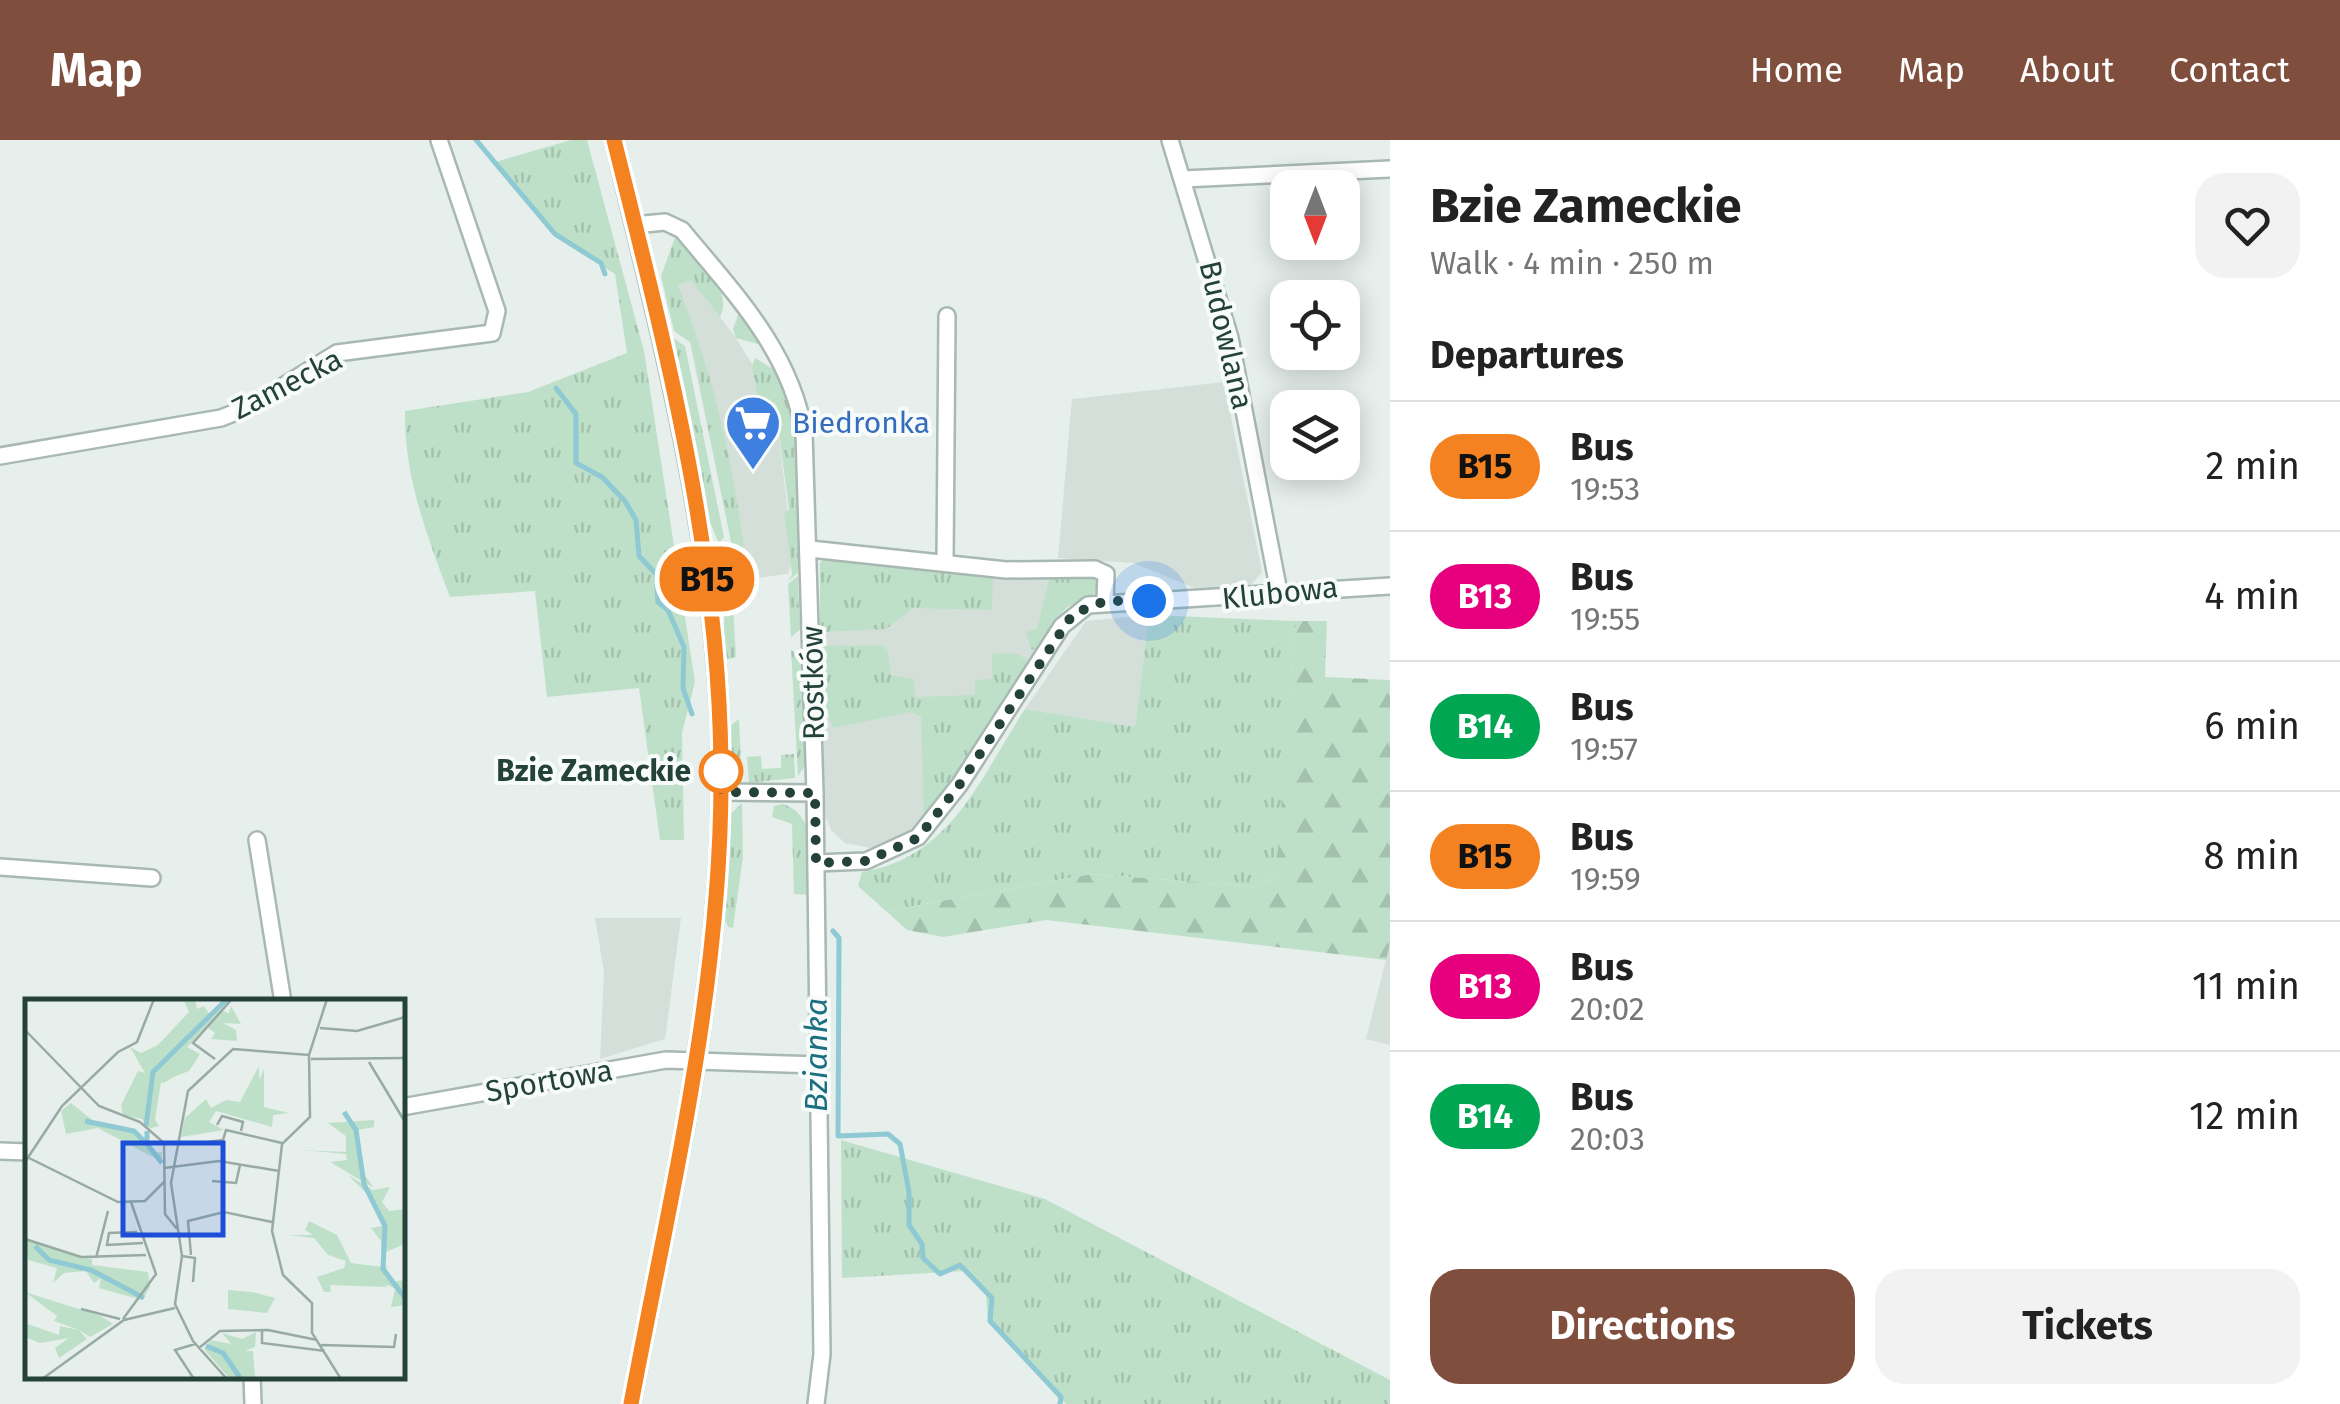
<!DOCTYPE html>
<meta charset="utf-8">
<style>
body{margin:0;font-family:"Fira Sans",sans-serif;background:#f2f2f2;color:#222;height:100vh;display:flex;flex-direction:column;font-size:38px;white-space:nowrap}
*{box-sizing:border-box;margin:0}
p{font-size:32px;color:#767676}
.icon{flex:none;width:55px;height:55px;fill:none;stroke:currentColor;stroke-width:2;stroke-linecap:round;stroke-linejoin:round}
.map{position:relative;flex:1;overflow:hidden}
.sheet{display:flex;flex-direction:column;background:#fff;width:950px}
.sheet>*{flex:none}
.badge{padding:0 20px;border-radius:32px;font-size:35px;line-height:65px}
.needle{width:65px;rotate:180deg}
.tools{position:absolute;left:1270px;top:30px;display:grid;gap:20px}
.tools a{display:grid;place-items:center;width:90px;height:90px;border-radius:20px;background:#fff;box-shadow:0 5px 25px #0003;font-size:50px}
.you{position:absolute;width:50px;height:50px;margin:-25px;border:8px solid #fff;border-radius:50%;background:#1a73e8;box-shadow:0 0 0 15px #1a73e833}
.map>.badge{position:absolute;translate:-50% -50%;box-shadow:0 0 0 5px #fff}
h2{padding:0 40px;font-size:38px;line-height:90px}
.round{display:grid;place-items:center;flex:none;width:105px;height:105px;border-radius:30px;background:#f2f2f2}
.summary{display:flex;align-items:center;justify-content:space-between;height:170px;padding:0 40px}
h1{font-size:48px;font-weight:700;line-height:75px}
.cta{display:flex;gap:20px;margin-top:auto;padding:20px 40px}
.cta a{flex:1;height:115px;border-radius:30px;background:#804e3d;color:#fff;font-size:40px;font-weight:700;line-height:115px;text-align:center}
.cta a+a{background:#f2f2f2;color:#222}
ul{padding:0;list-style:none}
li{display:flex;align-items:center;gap:30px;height:130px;padding:0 40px;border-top:2px solid #e0e0e0}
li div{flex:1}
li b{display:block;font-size:38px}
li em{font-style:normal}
li .badge{min-width:110px;font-weight:700;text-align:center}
header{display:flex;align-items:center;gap:60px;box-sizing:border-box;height:140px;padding:0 50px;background:#804e3d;color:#fff}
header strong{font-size:48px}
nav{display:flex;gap:55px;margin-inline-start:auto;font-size:35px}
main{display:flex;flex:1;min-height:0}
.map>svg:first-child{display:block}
.built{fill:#d4dfda}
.grass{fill:url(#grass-tufts)}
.forest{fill:url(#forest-firs)}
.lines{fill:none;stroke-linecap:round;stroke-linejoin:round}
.stream{stroke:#8ec9d4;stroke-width:5}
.minor-casing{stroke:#a8b8b2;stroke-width:20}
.tertiary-casing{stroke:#a8b8b2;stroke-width:22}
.minor{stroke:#fff;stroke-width:15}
.tertiary{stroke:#fff;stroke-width:18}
.line-casing{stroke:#fff;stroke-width:22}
.line{stroke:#f58220;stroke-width:15}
.walk{stroke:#24423a;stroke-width:10;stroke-dasharray:0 18}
.stop-dot{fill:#fff;stroke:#f58220;stroke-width:5}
.labels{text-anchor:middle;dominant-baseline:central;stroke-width:8;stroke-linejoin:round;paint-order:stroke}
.street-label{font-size:30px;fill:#24423a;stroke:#f7fbf9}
.shop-label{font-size:30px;fill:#366cbe;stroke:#f7fbf9;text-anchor:start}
.stop-label{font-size:30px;font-weight:bold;fill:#24423a;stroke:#f7fbf9;text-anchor:end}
.water-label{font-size:32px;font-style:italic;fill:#1c6f80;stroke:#f7fbf9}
.inset-river{fill:none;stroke:#8ec9d4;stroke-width:5}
.inset-road{fill:none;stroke:#98aaa4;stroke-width:2.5}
.view{fill:#1d4ed8;fill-opacity:0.15;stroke:#1d4ed8;stroke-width:5}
.inset-edge{fill:none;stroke:#24423a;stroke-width:5}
</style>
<header>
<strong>Map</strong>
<nav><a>Home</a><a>Map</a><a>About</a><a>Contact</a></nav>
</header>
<main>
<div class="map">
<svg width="1390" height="1264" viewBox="0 0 1390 1264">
<defs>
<pattern id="grass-tufts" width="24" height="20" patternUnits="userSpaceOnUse" patternTransform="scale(2.5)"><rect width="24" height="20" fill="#bfe0c8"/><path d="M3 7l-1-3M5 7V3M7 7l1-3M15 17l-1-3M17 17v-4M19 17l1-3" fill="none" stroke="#a4c1ad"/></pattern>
<pattern id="forest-firs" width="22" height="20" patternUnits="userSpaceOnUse" patternTransform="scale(2.5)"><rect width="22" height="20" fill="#bfe0c8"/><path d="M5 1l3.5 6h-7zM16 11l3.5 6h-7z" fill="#a4c1ad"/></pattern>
</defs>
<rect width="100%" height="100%" fill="#e6efeb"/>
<g class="built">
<polygon points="691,139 736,198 775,261 793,418 788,434 739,440 678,145"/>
<polygon points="1224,242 1262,432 1250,446 1200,450 1133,423 1058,418 1072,259"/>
<polygon points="820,423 1050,434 1096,453 1067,467 1055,480 975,607 915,690 876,709 845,703 831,690 825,675 820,598"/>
<polygon points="1149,475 1135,587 1025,569 1086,481"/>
<polygon points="595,778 681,778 665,899 600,919 604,832"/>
<polygon points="1390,804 1390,905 1366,899"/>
</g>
<g class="grass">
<path d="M571,0H587L644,211L695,542L682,593L684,700H660L639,548L547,557L535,451L450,457C427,396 404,337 405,271L528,252L627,213L615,134L555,97L492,23Z"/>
<path d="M676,95C693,115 735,149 720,177L691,140L678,145C717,247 735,328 747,434L738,436L691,203L674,191L661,136Z"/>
<polygon points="739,172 762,202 761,205 736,198 733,189"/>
<polygon points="669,195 685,206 724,397 719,404 706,372"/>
<polygon points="755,218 781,234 798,295 798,433 788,441 792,435 784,372 789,370 775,262 759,265 752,226"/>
<polygon points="825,417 993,433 992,470 913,468 886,489 824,492 820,489 820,423"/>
<polygon points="1097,433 1102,439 1096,453 1067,467 1055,480 1037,510 1031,509 1026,492 1037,489 1050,434"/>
<polygon points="798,436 799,476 804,486 791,497 788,444"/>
<polygon points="725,458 733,465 736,517 723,521"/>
<path d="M1149,475L1296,481L1277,734L1258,747L1092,734L886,771L858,746L862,732C951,718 980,638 1025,569L1135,587Z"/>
<polygon points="882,505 888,511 891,535 914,539 915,557 975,555 975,540 992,539 992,514 1015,513 1026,519 1027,526 924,682 921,577 911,572 833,588 820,549 820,510 824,506"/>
<polygon points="791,510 806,521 807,623 798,636"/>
<polygon points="739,579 742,643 730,631 728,588"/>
<polygon points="794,614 795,638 749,643 747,617 761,616 762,629 781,628 781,615"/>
<polygon points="742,663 743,717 733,788 728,787 723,775 729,676"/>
<path d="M783,664C820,676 809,724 809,755L794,754L792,684L772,677L774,666Z"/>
<polygon points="841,1000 1045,1059 1390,1240 1390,1264 1066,1264 988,1182 986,1154 964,1131 842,1138"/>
</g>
<polygon class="forest" points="1296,481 1327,481 1325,537 1390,540 1390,804 1386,820 1046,780 943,797 907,790 886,771 1092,734 1258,747 1276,735"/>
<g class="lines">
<g class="stream">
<polyline points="476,0 555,94 601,123 605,134"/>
<polyline points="556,248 576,274 576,323 602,337 625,361 636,380 639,416 656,434 658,462 668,470 684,507 683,548 692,574"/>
<polyline points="833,791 839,798 838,996 888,994 900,1004 909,1052 909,1085 922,1104 923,1118 940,1134 960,1125 992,1158 990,1181 1061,1257 1060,1264"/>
</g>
<g class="minor-casing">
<g id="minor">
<polyline points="1170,0 1230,198 1279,452"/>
<polyline points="1184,39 1390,29"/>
<path d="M634,85L665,82L682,90C733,152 791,211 804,293L815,653L822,1214L816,1264"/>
<polyline points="0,316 221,278 249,267 337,213 492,193 497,171 439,0"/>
<polyline points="810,409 1006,430 1095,429 1106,434 1105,461"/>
<polyline points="945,423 947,176"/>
<polyline points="721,652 815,653"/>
<polyline points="257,700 283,862"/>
<polyline points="816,723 866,721 918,697 960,644 1062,486 1088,465 1390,446"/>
<polyline points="0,727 152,738"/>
<polyline points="402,967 666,920 819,925"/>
<polyline points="0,1011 28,1012"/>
<polyline points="252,1236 253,1264"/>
</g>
</g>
<g class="tertiary-casing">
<path id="tertiary" d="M614,0C664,208 721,418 721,634C722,847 670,1056 631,1264"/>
</g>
<use href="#minor" class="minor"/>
<use href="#tertiary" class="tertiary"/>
</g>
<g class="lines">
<g class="line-casing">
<path id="line" d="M614,0C666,208 721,419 721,634C722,847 670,1056 631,1264"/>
</g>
<use href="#line" class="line"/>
<polyline class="walk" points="721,631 721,652 815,653 816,723 866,721 918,698 960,644 1073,474 1105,461 1149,461"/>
</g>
<defs>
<g id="supermarket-pin" transform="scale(2.875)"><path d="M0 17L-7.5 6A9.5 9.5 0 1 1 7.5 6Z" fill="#3f7fe0" stroke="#f7fbf9"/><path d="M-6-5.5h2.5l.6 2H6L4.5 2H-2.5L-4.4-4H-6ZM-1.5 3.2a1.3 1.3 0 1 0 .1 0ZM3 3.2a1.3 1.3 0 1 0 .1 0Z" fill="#fff"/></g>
</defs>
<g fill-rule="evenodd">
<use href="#supermarket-pin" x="753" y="283"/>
</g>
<circle class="stop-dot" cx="721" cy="631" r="20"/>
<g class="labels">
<g class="street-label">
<text transform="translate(1226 195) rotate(77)">Budowlana</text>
<text transform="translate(287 244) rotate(-27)">Zamecka</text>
<text transform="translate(1280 453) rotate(-6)">Klubowa</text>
<text transform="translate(813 543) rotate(-91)">Rostków</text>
<text transform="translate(549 941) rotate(-10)">Sportowa</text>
</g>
<g class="shop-label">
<text x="792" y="283">Biedronka</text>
</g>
<g class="stop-label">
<text x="691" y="631">Bzie Zameckie</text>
</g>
<g class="water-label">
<text transform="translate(816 915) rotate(-90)">Bzianka</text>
</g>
</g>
<g transform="translate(25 859)">
<rect width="380" height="380" fill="#e6efeb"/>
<path d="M158,0H170L172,10L179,7L187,19L206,0L197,12L204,14L206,7L216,25L198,24L211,31L212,42L186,40L190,34L182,28L162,48L175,55L164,72L136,83L130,121L134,127L123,130L117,120L98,116L96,106L113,72L120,74L105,48L116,54L133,46L164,13ZM46,104L71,124L109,131L128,154L137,153V163L73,129L41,135L36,112ZM323,176L348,191L365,188L357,203L364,212L380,210V245L358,254L365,283L380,281V306L366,308L370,290L363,286H305L306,293H299L292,278L318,274L321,262L303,256L289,239L264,236H288L280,231L284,222L312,236L326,264L356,268V242L346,229L357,227L351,204ZM0,240L67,260V266L123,273L125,288L117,301L74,289L76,279L69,284L61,272L39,274L28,284L32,269L3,261ZM203,291L227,293L250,299L242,314L203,310ZM0,293L76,317L88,325L65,338L54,331L62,340L34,359L30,349L44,339L15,344L0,338V324L34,336L35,327L54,331L29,322L32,317ZM231,333L230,348L220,352H228L230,380H205L179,350L186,341L206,345L197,334L217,340Z" fill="#bfe0c8"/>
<path d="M164,15L170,29L163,36L188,20L162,48L161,58L171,63L139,84L129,81L157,44L153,33L166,27ZM234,67V81L239,70V108L264,114L248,116L247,128L191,112L184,123L199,131L156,138L160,119L181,100L186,109L201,101L215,103ZM349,121V128L333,131L336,171L349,189L305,163L322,161L321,155L277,151L321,153V137L303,124ZM331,265L356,268L362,288L304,286L292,278Z" fill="#bfe0c8"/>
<path class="inset-river" d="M319,113L331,131L339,185L360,227L358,270L380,299M60,122L109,132L122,145M121,127L128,73L202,0M122,132V145L137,164M10,247L24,261L66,271L119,299M181,347L198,354L216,380"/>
<path class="inset-road" d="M295,29L332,32L380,18M0,31L74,107L115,123L139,144M284,56L285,118L257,145L247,232L258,276L287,304V334L316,380M190,60L168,44L207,0M286,60L380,59M344,63L380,123M192,126L197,117L218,123L216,132M139,144L140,215L152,230M174,144L198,141L201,131L257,144M0,157L93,203L120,202L139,183M0,163L37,107L93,53L112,43L129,0M139,169L194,162L254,172M187,182L211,184L215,166M112,233L84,234L82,246L118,244M0,240L56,258L121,256M166,256L163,222L199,213L247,223M157,257L170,259L168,283M71,259L83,212M56,310L95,320M98,320L131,275L106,203M237,332V344L300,352M296,346L369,348L371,335M174,349L195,332L243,331L292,341M17,380L99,321L150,309M169,380L150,351L170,345M202,380L168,342L150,305L157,257L146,184L163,92L208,50L284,56L302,0"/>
<path class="view" d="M98,144H198V236H98Z"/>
<rect width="380" height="380" class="inset-edge"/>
</g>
</svg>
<div class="tools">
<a><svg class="needle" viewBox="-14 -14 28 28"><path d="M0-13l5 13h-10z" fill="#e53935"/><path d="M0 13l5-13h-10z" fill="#767676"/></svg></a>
<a><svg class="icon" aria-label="locate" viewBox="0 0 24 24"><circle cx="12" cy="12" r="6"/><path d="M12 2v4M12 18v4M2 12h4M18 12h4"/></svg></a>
<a><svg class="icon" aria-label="layers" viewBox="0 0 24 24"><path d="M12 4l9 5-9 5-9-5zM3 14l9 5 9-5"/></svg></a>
</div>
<div class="you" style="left:1149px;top:461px"></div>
<b class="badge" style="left:707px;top:439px;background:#f58220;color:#111">B15</b>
</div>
<section class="sheet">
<div class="summary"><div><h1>Bzie Zameckie</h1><p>Walk · 4 min · 250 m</p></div><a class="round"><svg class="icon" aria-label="heart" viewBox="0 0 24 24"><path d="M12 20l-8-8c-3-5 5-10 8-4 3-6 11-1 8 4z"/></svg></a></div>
<h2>Departures</h2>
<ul>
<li><span class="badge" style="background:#f58220;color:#111">B15</span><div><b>Bus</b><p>19:53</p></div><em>2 min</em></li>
<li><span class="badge" style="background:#e6007e;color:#fff">B13</span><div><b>Bus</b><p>19:55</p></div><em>4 min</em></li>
<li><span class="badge" style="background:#00a651;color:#fff">B14</span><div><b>Bus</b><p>19:57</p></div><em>6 min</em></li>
<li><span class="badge" style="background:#f58220;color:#111">B15</span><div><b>Bus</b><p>19:59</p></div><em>8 min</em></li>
<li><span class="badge" style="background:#e6007e;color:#fff">B13</span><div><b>Bus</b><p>20:02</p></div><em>11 min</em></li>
<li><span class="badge" style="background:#00a651;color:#fff">B14</span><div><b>Bus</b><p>20:03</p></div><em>12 min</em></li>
</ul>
<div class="cta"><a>Directions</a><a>Tickets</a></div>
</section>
</main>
